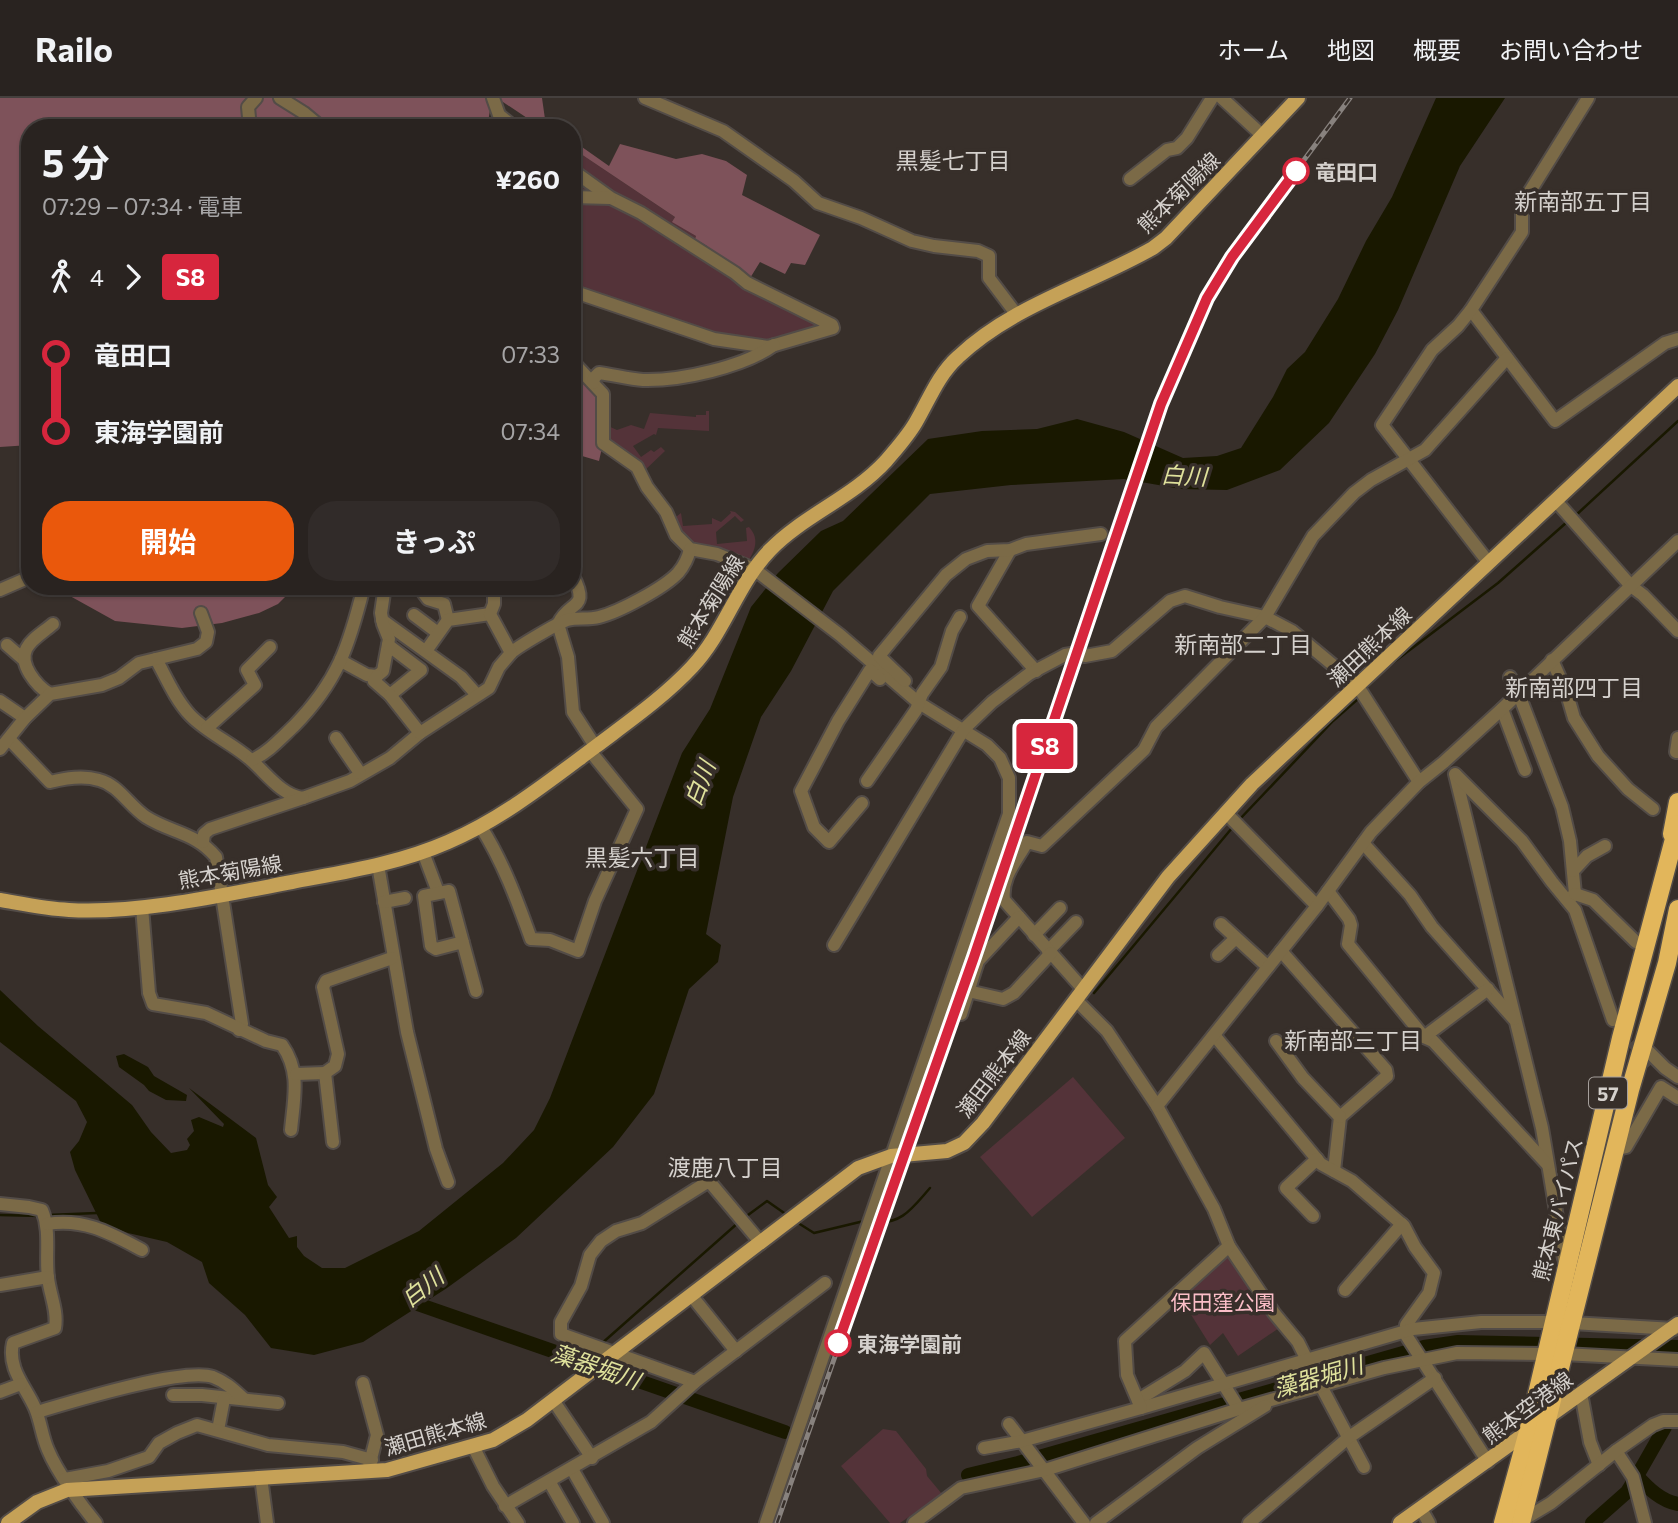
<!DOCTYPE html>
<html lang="ja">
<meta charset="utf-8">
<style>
body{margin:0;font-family:Commissioner,"Noto Sans JP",sans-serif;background:#312b29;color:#f1f3f6;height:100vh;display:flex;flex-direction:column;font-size:26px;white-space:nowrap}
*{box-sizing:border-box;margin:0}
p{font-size:23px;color:#a5a4a5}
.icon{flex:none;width:38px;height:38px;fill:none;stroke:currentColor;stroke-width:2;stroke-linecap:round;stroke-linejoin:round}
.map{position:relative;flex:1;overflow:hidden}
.sheet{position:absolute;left:21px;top:21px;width:560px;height:476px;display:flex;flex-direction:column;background:#292320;border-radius:28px;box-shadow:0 2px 5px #0004,0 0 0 2px #45403e}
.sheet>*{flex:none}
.badge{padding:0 14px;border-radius:5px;font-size:24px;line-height:46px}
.map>.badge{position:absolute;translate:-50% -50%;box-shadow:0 0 0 4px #fff}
.legs{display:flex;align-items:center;gap:10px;height:77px;padding:0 21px;font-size:23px}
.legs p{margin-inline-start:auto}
.summary{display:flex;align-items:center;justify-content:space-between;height:119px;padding:0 21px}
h1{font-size:38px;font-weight:700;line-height:52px}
.button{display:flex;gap:14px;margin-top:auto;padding:14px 21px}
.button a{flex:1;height:80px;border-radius:28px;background:#ea580c;color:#fff;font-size:28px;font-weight:700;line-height:80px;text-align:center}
.button a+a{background:#312b29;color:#f1f3f6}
ul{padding:0 21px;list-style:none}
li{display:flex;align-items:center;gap:24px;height:77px;font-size:26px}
li i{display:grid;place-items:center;width:10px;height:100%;margin:0 9px;background:currentColor}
li i::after{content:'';width:18px;height:18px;margin:-9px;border:5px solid;border-radius:50%;background:#292320}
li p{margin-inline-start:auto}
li:first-child i{background:linear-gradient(#0000 50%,currentColor 0)}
li:last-child i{background:linear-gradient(currentColor 50%,#0000 0)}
header{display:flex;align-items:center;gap:42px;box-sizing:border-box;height:98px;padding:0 35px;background:#292320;border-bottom:2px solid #45403e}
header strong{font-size:33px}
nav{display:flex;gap:38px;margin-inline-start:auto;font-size:24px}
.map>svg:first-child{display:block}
.green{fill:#543339}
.forest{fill:#7e525a}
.water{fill:#191800}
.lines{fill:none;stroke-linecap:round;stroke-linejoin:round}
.stream{stroke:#191800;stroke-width:2.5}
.river{stroke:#191800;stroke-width:14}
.minor-tunnel{stroke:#4f4742;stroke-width:12;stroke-dasharray:12 6;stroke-linecap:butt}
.minor-casing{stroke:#534c47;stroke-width:16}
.major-casing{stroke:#534c47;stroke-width:18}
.highway-casing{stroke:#534c47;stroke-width:21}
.minor{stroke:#7b6a47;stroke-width:12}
.major{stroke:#c5a157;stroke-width:14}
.highway{stroke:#e2b65b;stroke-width:18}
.rail-casing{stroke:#88827e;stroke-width:5}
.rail{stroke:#372f2a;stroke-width:2.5;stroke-dasharray:8;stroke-linecap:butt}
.line-1-casing{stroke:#fff;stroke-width:16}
.line-1{stroke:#d7263d;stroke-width:10}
.stop-1-dot{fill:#fff;stroke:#d7263d;stroke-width:3.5}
.labels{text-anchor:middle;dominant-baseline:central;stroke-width:7;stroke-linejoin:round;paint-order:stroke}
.shield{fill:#372f2a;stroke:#a6a09c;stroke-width:2}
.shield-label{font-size:19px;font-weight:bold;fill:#d5d1cd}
.stop-label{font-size:21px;font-weight:bold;fill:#d5d1cd;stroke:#372f2a;text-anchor:start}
.street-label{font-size:21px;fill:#d5d1cd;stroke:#372f2a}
.park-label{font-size:21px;fill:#fbbec8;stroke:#372f2a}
.neighbourhood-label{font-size:23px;fill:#d5d1cd;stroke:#372f2a}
.water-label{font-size:23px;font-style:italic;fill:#e0e29c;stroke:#372f2a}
</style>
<header>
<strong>Railo</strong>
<nav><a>ホーム</a><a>地図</a><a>概要</a><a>お問い合わせ</a></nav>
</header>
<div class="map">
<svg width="1678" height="1425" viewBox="0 0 1678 1425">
<rect width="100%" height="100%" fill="#372f2a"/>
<g class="green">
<polygon points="572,50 675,119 673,124 696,138 695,141 707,148 706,152 823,227 792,238 765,243 716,237 572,188"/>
<polygon points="706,313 709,313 709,333 658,330 656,337 654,336 633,348 641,359 651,352 654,354 661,349 665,353 643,374 609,343 606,327 617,332 631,327 644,331 650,315 696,319 696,317 706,317"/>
<path d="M730,413L735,414L744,422L741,424L735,418L716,434L717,446L747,443L746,430L749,429C761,442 754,455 745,468L691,447L672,422L681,415L683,428L712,426V420L721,424L731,415Z"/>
<polygon points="1073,979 1125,1040 1032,1119 980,1059"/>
<polygon points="1226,1157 1231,1157 1282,1228 1238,1258 1223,1235 1210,1247 1180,1199"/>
<polygon points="883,1331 896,1333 926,1371 927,1378 942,1396 900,1425 890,1425 841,1368"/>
</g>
<g class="forest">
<polygon points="0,0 492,0 487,30 30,30 30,347 0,349"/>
<polygon points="497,0 542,0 545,21 555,30 542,30"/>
<polygon points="572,42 609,68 620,46 676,61 702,56 726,63 747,77 742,97 820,137 805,167 791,165 785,176 760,164 747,185 701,159 707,148 695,141 696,138 672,124 675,119 572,50"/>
<polygon points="572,263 603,296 603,345 599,363 582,358 572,360"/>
<polygon points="62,488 296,488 278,506 259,515 222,525 182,530 115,523 61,493"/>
</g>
<g class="water">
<polygon points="1436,0 1505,0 1460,68 1398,212 1375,256 1329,325 1280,372 1227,392 1181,391 1124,381 1011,387 930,396 833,493 791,573 761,619 733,699 706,836 721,847 718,864 689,891 654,996 613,1049 516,1140 447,1190 363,1244 314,1257 271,1250 245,1217 209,1185 202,1164 167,1144 128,1135 101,1125 75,1072 70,1054 79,1043 87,1024 76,1003 0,944 0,892 38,928 132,1007 151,1034 171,1055 187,1052 190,1047 187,1041 194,1033 191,1022 199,1019 223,1029 224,1026 189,990 256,1040 268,1087 277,1099 269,1109 289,1140 297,1138 297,1149 304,1158 322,1170 345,1170 419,1133 503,1065 534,1032 550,1000 682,655 710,611 751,509 778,475 821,433 843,423 928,341 982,333 1037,331 1077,321 1124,334 1183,360 1217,358 1241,350 1273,299 1287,271 1305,254 1338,201 1366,143 1392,99"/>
<polygon points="124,956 148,969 154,978 187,997 186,1003 166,1002 149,993 144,987 119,969 116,958"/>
</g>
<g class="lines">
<g class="stream">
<polyline points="1575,418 1678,323"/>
<polyline points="1365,591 1386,570 1498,485 1567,424"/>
<polyline points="1239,722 1333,623 1359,600"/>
<polyline points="1094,895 1232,730"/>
<polyline points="0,1117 41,1118"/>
<polyline points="48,1117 97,1115"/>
<polyline points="744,1120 767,1103 787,1117"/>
<polyline points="795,1123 814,1135 864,1123"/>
<path d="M874,1124C902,1127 913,1109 930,1090"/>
<polyline points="600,1247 739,1124"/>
<polyline points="594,1261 598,1253"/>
</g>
<g class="river">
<polyline points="406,1202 785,1334"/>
<polyline points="968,1377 1018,1365 1424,1249 1458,1244 1678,1249"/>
<polyline points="1637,1378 1665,1329"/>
<path d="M1592,1425L1627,1394L1637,1378C1648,1390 1661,1403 1678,1406"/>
</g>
<polyline class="minor-tunnel" points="1620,930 1653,967"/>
<g class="minor-casing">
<g id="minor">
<polyline points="280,0 304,15 322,30"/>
<polyline points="493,0 499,17 515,30"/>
<polyline points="645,0 723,33 794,83 818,105 861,120 912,143 934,148 978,153 989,158 989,180 1017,217"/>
<polyline points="1222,0 1263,38"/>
<polyline points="250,30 248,9 256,0"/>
<polyline points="572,72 611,100 641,115 735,175 747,185 832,227 833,230 768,249 714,241 572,193"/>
<polyline points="1130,81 1167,52 1177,50 1187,40 1212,0"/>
<polyline points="572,99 610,100"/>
<polyline points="1471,212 1555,323 1665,245 1678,241"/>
<polyline points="572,263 603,296 603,345 637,369 647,389 666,414 676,437 690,451 717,456 754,471 840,537 919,605 987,647 1000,660 1009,680 1009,716 766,1425"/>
<path d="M593,285L594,280L599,275C614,277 629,281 643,282C680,283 744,269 774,247"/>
<polyline points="1556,403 1631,488 1643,497 1678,533"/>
<polyline points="1010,452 978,508 1036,573"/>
<polyline points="1489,465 1382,327 1432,252 1458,228 1471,212 1522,134 1522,106 1588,0"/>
<path d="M572,476C591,513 570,501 558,526L568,559L573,614L595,648"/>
<polyline points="419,489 428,501 444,506 448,522"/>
<polyline points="0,492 30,479"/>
<polyline points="414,517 438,535"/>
<polyline points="382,522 461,579 477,597"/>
<polyline points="7,547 23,561"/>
<polyline points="426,553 448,522 490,516"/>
<path d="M511,555C517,549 558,525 567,522C577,519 588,522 599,519C619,514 664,490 678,475C684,468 688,460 690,451"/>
<path d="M156,561C166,579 175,601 190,617C207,635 232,645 251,662C266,675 282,698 303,700L350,683L390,660L420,635L489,590L499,569L511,555L490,516L494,506V488"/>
<polyline points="341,561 343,564 367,577 377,578 383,573 389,541 383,526 381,515 385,488"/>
<polyline points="1552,562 1567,596 1574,620 1598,658 1628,691 1653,711"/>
<polyline points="377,578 374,583 390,597 421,572 388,547"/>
<polyline points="1510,579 1518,594 1562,709 1570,743 1575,796 1567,802"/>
<polyline points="905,583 879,558 946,477 966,461 987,453 1010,452 1026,446 1101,436"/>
<path d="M50,596C41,591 35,584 30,576C14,550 35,541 53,526"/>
<polyline points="390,597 420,635"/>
<polyline points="0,603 25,620"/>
<polyline points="1502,611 1525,672"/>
<polyline points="207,630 255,587 247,572 270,549"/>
<polyline points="336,640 360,675"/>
<polyline points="1678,640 1676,654 1678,654"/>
<path d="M9,641L50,684C66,680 83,677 99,682C119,687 129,708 146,719C171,735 195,734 216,759L242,926L239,932"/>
<polyline points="0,651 25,620 50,596 102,587 119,580 139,565 197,551 206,544 208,534 201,515"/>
<path d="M252,662C269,654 280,641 294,628C338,583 349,548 364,488"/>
<polyline points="1455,676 1542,1030 1565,1167"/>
<polyline points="1456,677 1522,743 1552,784 1575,812 1613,922"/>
<polyline points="867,683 916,612 922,596 941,569 952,533 960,519"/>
<polyline points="862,705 829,744 814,729 801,693 838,623 870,572 880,581"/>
<polyline points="1226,715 1317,808"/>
<path d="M481,729C503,764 517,802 531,841L550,842L578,853L595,803L637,711L590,653"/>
<polyline points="203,744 204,736 210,731 303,700"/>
<polyline points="1363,745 1410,797 1432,829 1514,921"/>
<polyline points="423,754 438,794"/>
<polyline points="378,767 407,934 436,1051 448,1084"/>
<polyline points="1573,773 1587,758 1605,748"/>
<polyline points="1328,793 1349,821 1351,827 1348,846 1424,939 1433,943 1547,1066"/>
<polyline points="1575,796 1593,802 1636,844 1645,845"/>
<polyline points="384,804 405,800"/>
<path d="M142,809L149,895L153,906L206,915L266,943L282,947C301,974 294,1000 291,1032"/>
<polyline points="1221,826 1268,869"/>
<polyline points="1034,837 1060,810"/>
<polyline points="463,844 436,851 431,848 424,798 449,793 476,893"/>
<polyline points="834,847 964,631 992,604 1029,576 1065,557 1077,555 1085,558 1112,553 1170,503 1185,498 1220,509 1265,519 1292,533 1357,587 1419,684"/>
<polyline points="1048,853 1076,824"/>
<polyline points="1281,853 1386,972 1387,978 1340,1019 1334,1073"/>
<polyline points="1218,857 1236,840"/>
<path d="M1083,891L1004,802C1001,779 1016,764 1027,744L1042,748L1144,652L1156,629L1265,519L1313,438L1354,395L1371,382L1425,352L1507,260"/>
<polyline points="968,893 1003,901 1014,895 1051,855"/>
<polyline points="1076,902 1107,933 1157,1008 1214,1111 1229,1148 1274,1215 1298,1244 1307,1262"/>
<polyline points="961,916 978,863 1019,819"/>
<polyline points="1214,937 1321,1066 1352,1083 1404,1128 1415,1149 1434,1175 1429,1195 1406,1227 1407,1233"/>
<polyline points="1424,939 1488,891"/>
<polyline points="1276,943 1303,980 1340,1019"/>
<polyline points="1643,948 1665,970 1678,979"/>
<polyline points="296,976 325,975"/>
<polyline points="1157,1008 1317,808 1371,734 1419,684 1444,664 1502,611 1678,443"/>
<polyline points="333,1044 325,975 335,968 338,956 323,889 326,883 392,860"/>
<polyline points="1616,1051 1626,1049 1661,989 1678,1000"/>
<path d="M0,1106L29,1109L42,1112C51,1134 45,1157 48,1180C50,1197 58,1213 55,1230L13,1245C7,1271 26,1289 35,1310C41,1324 42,1339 48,1352C57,1374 81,1407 96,1425"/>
<polyline points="1313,1118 1286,1090 1317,1061"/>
<path d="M47,1126C84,1120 110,1135 142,1152"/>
<polyline points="0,1187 48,1179"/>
<polyline points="1345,1192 1402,1126"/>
<polyline points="691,1197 736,1253"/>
<polyline points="1572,1225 1674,1231"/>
<polyline points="1404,1234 1488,1364"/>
<polyline points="1563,1256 1678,1262"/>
<polyline points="695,1284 561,1236 561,1224 581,1188 590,1157 601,1143 616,1133 642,1125 709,1083 761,1145"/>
<polyline points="363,1285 377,1337 369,1369"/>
<polyline points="1321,1288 1364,1369"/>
<polyline points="0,1294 21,1286"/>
<polyline points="1581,1295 1590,1344 1599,1367"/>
<polyline points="173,1297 202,1297 278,1305"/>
<polyline points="553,1302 592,1360"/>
<polyline points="1138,1302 1185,1273 1204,1255 1239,1311"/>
<polyline points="1141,1310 1413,1231 1481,1224 1553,1224"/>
<path d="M37,1314C71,1304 183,1269 213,1279C226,1284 234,1292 244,1301"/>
<polyline points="1009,1326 1084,1425"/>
<polyline points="218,1332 224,1301"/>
<polyline points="473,1348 493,1388 518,1425"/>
<polyline points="984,1350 1022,1343 1141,1310 1127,1277 1125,1243 1229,1148"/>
<polyline points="1616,1353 1633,1379 1645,1425"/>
<polyline points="572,1371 603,1425"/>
<polyline points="261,1379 267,1425"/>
<polyline points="65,1381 108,1373 149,1359 159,1345 177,1335 197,1327 268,1347 343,1354 372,1362"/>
<polyline points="549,1383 573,1425"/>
<polyline points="505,1408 651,1324 695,1284 825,1185"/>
<polyline points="1421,1411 1429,1425"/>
<polyline points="1521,1423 1551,1405 1616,1353 1653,1327 1663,1323 1678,1323"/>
<polyline points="914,1425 961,1390 1045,1372 1239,1311 1384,1270 1457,1255 1546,1256"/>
<polyline points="1096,1425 1197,1350 1265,1308"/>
<polyline points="1249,1425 1348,1340 1435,1280"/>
</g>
</g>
<g class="major-casing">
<g id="major">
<path d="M0,802C23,806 46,811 69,812C138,816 224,797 292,784C344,774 398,766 448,744C502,721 548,684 595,649C628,624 664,599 692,569C725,534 737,486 770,452C804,417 852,400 886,363C897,350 908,338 916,324C929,302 938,277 958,259C1013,207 1088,187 1153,150L1166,140L1298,0"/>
<polyline points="8,1425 37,1404 67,1392 387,1372 493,1342 527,1322 858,1070 891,1058 947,1053 964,1045 983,1025 1168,779 1252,686 1678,288"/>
<polyline points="1400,1425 1678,1226"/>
</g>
</g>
<g class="highway-casing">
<g id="highway">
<polyline points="1672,736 1678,704"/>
<polyline points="1503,1425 1528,1334 1621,940 1678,726"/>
<polyline points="1521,1425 1630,992 1667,865 1678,811"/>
</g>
</g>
<use href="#minor" class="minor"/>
<use href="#major" class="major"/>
<use href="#highway" class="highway"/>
<g class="rail-casing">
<polyline id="rail" points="777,1425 974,859 1161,306 1207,200 1232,159 1350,0"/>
</g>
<use href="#rail" class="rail"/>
</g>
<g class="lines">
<g class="line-1-casing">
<polyline id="line-1" points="838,1245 974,859 1161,306 1207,200 1232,159 1296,73"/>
</g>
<use href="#line-1" class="line-1"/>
</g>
<g class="stop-1-dot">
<circle cx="1296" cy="73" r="12"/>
<circle cx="838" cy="1245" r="12"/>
</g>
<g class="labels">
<rect class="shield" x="1589" y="979.5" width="38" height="31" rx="5"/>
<g class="shield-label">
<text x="1608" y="995">57</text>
</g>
<g class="stop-label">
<text x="1315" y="73">竜田口</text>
<text x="857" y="1245">東海学園前</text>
</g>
<g class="street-label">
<text transform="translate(1178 94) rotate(-44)">熊本菊陽線</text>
<text transform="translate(710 503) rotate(-58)">熊本菊陽線</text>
<text transform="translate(1369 548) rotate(-43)">瀬田熊本線</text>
<text transform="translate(230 773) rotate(-10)">熊本菊陽線</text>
<text transform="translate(993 975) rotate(-52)">瀬田熊本線</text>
<text transform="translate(1557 1111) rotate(-76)">熊本東バイパス</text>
<text transform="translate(1527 1309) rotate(-36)">熊本空港線</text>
<text transform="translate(435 1335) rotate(-16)">瀬田熊本線</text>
</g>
<g class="park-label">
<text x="1223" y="1203">保田窪公園</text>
</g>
<g class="neighbourhood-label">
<text x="953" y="62">黒髪七丁目</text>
<text x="1583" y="103">新南部五丁目</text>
<text x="1243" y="546">新南部二丁目</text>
<text x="1574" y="589">新南部四丁目</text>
<text x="642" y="759">黒髪六丁目</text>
<text x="1353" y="942">新南部三丁目</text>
<text x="725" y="1069">渡鹿八丁目</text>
</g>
<g class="water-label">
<text transform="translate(1184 377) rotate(3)">白川</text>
<text transform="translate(699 685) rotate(-69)">白川</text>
<text transform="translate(422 1189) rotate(-38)">白川</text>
<text transform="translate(596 1268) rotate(19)">藻器堀川</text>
<text transform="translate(1318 1278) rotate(-16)">藻器堀川</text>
</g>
</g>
</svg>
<b class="badge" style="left:1045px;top:648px;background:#d7263d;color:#fff">S8</b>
<section class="sheet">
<div class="summary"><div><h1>5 分</h1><p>07:29 – 07:34 · 電車</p></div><b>¥260</b></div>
<div class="legs"><svg class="icon" aria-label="walk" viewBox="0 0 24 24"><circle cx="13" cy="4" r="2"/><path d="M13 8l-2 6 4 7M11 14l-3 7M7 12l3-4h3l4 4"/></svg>4<svg class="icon" aria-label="forward" viewBox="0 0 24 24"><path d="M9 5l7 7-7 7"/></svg><b class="badge" style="background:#d7263d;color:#fff">S8</b></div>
<ul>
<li><i style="color:#d7263d"></i><b>竜田口</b><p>07:33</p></li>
<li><i style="color:#d7263d"></i><b>東海学園前</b><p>07:34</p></li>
</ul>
<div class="button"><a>開始</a><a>きっぷ</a></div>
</section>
</div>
